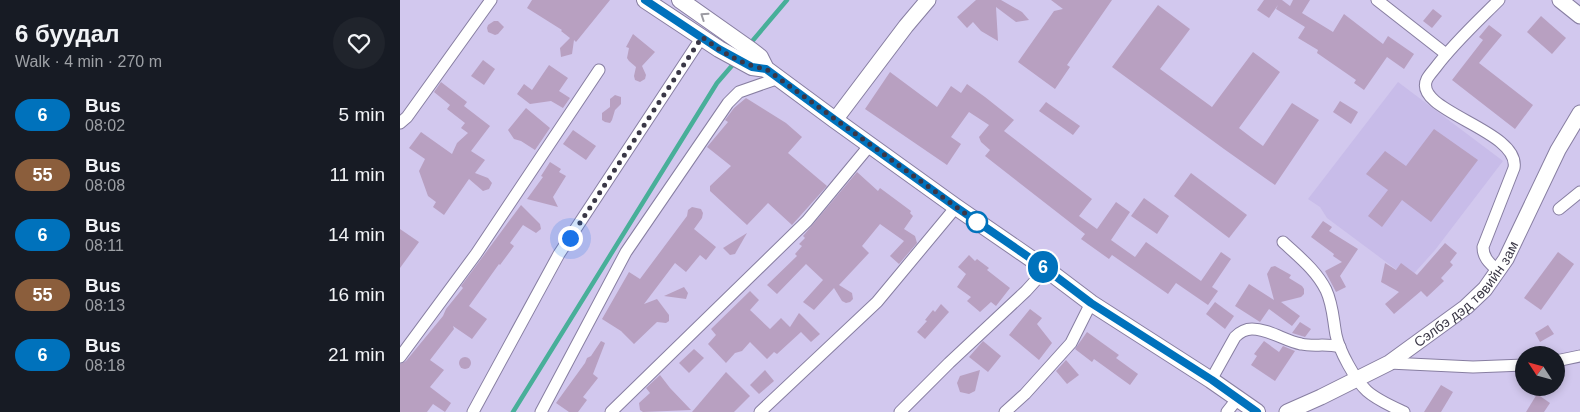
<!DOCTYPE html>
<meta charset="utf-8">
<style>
body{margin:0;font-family:Arial,sans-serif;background:#20242c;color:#f1f3f6;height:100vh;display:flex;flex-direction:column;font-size:19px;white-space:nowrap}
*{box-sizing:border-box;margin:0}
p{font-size:16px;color:#9ea1a6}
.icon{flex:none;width:28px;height:28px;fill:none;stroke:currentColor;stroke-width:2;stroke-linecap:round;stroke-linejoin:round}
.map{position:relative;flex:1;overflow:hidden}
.details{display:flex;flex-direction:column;background:#171b24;width:400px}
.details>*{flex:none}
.badge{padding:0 10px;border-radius:16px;font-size:18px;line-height:32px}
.needle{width:32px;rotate:306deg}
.fabs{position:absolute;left:1115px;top:346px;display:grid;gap:10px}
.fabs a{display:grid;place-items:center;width:50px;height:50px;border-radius:50%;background:#171b24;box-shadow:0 2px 8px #0003;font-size:25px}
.you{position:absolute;width:25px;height:25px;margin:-12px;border:4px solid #fff;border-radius:50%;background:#1a73e8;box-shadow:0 0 0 8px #1a73e833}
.map>.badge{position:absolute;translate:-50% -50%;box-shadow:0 0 0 2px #fff}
.round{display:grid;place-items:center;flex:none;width:52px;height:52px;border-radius:26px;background:#20242c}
.headline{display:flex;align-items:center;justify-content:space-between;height:85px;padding:0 15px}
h1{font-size:24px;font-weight:700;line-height:38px}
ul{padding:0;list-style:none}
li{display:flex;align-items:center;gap:15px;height:60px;padding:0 15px}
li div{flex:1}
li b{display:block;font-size:19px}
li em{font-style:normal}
li .badge{min-width:55px;font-weight:700;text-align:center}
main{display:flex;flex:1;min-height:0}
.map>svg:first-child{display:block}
.built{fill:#c8bce9}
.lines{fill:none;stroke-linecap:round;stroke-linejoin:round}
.stream{stroke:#48af99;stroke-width:4.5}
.building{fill:#b8a0c1}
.minor-casing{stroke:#877ea1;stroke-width:13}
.tertiary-casing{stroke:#877ea1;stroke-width:17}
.secondary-casing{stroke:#877ea1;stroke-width:18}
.minor{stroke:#fff;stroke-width:11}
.tertiary{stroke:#fff;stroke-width:15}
.secondary{stroke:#fff;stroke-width:16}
.oneway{stroke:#9c9ba2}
.line-casing{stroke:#fff;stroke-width:11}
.line{stroke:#0072bc;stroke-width:8}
.walk{stroke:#3a3746;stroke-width:5;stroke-dasharray:0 9}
.stop-dot{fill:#fff;stroke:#0072bc;stroke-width:2.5}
.labels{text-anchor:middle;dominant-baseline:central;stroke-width:5;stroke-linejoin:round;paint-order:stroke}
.street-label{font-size:14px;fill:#3a3746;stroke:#f0edfd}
</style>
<main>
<section class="details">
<div class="headline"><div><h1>6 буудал</h1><p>Walk · 4 min · 270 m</p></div><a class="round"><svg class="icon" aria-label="heart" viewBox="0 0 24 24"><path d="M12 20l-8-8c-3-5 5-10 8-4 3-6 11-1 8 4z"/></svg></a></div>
<ul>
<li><span class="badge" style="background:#0072bc;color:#fff">6</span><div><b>Bus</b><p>08:02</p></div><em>5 min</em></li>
<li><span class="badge" style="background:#8b5e3c;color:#fff">55</span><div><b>Bus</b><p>08:08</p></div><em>11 min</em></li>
<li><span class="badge" style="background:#0072bc;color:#fff">6</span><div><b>Bus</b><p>08:11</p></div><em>14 min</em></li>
<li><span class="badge" style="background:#8b5e3c;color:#fff">55</span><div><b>Bus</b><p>08:13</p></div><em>16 min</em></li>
<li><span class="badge" style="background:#0072bc;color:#fff">6</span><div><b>Bus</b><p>08:18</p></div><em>21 min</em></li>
</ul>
</section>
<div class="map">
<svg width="1180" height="412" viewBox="0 0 1180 412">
<rect width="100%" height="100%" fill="#d2c8ee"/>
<polygon class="built" points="998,82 1103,161 1035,250 1009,279 927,218 920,207 908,199"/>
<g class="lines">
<g class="stream">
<polyline points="349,45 387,0"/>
<polyline points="113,412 317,83 336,61"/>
</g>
</g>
<g class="building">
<polygon points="132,0 210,0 176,42 174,40 172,54 161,57 160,48 170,38 161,31 162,30 127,8"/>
<polygon points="576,0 601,0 622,12 629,20 616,22 596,7 598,41 581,31 573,22 567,28 557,17"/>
<polygon points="651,0 712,0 667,65 670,67 655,89 618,62 654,11 663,9"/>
<polygon points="864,0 882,0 890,6 893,0 910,0 902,13 933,32 944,14 983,44 988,36 1014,54 1004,69 987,57 964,90 954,83 956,80 917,53 918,50 898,38 905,27 876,9 878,5 869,18 857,10"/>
<polygon points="758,5 790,29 760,69 812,107 853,52 880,72 839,128 852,138 863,146 892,103 919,120 875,185 824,149 712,67"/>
<polygon points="1033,9 1042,16 1032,28 1023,21"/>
<polygon points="1141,16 1166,38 1152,54 1127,32"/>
<polygon points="94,21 98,21 104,27 98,34 95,35 88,32 87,28 88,25"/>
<polygon points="1089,25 1102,35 1079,63 1133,105 1115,129 1052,80 1083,40 1079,37"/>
<polygon points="233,34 255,52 242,66 246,75 245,79 240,82 235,80 234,76 236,67 229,61 227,58 229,48 226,47"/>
<polygon points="83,60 95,69 84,85 71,76"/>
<polygon points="149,65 168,78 159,91 170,98 163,108 151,101 130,104 117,94 124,84 132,90"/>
<polygon points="490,72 537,107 551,86 561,93 567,84 585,97 614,120 604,131 692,199 679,216 697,229 716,202 730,212 711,240 735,257 746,242 801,281 821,252 831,259 812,287 818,291 808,305 776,283 768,294 712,255 709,259 681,239 685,234 585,156 590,150 581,142 579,137 589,125 569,112 551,137 561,144 547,165 465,109"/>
<polygon points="41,82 67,102 64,106 90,126 71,151 85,160 75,173 88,178 92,183 89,189 83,191 69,179 44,215 33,207 36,202 28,196 19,171 25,159 9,148 21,132 52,154 57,143 68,133 61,128 65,123 47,109 50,105 34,92"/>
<polygon points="215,95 221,97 221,104 215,110 212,120 210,123 205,122 202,120 202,113 210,107 210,99"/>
<polygon points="346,98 386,123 402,137 388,153 427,186 392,225 368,203 347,225 310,191 310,186 331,166 307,147 328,122 325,120 334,108"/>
<polygon points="940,101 958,112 951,124 933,112"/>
<polygon points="646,102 680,126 673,135 639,111"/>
<polygon points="126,108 150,128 135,150 121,141 114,139 108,130"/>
<polygon points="1034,129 1078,160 1031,222 1002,200 982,227 968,216 988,190 966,174 985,151 1006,166"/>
<polygon points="173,130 196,146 186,160 163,144"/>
<polygon points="150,162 161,169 159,172 166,176 153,197 158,207 127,199 143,177 141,176"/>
<polygon points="457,172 478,191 480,188 511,211 510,213 513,216 504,229 515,236 517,243 499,264 490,256 504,241 480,224 462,246 469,253 439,285 452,293 453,299 450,302 446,303 442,301 434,288 414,310 403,302 423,280 406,264 377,294 367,285 397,256 395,254 402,246 399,244 405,238 403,236"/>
<polygon points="791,173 847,215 829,238 774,196"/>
<polygon points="744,198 769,216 757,234 731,216"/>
<polygon points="121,205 140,224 141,229 136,233 123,225 110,243 114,246 100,265 99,264 69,306 87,319 72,339 53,326 54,329 30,360 44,370 30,387 51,403 45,412 33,404 27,412 0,412 0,364 6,361 43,316 46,309 63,288 61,286"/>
<polygon points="292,207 301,209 303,213 302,218 294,229 316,247 306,260 300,255 286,272 275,263 244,304 257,299 269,315 269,321 266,323 257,322 234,344 221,331 202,319 229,272 240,279 287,216 288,210"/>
<polygon points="923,221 932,227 929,231 958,249 940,276 946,287 936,292 925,271 942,262 933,256 934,254 911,237"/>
<polygon points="0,229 19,242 0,268"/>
<polygon points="347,233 335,254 330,255 323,248"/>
<polygon points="1045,243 1057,253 1050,262 1053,265 1041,278 1044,281 1027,297 1021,291 994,314 985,304 999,292 981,282 985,263 996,270 1001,263 1017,275"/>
<polygon points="1158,252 1174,264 1141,310 1124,298"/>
<polygon points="569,255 575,261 577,259 589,268 587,270 610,288 596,306 591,302 580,312 567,301 571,297 557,287 566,274 558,267"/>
<polygon points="875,266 891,275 889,278 902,286 904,289 904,294 901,297 881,302 900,316 892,326 869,309 860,322 835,306 849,284 874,300 867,274 871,267"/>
<polygon points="284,287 288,293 286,299 264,296"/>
<polygon points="350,291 359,300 350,310 370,329 381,318 390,327 399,313 420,334 411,342 401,332 377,354 374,352 367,359 350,342 342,351 335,353 326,363 308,344 316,335 311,329"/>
<polygon points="815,302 834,316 825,329 806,314"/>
<polygon points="541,304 549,312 525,339 517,332 527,321 525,320 533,310 535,312"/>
<polygon points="630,309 642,318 637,324 652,343 639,360 609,335"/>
<polygon points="900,322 911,329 905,337 892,333"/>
<polygon points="1148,325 1154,334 1140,342 1135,333"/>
<polygon points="687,332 719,355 716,358 738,374 730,385 694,359 692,362 675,349"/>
<polygon points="201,341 205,343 193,374 198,378 183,397 187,400 178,412 169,412 156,403 185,363 187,358 191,356"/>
<polygon points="583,341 601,356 588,372 569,357"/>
<polygon points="864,341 879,352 883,346 895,351 875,381 851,365 857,356 854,354"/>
<polygon points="294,349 304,358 289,373 279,363"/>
<circle cx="65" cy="363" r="6"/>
<polygon points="666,360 679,375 667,384 656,371"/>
<polygon points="365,370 374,381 359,394 350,385"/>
<polygon points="580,370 575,391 569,394 560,392 557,383 560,376"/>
<polygon points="326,372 350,396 334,412 292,412"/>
<polygon points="260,375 270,388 291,410 243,412 240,410 239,403 250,393 246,388"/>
<polygon points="1041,385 1053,392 1041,412 1024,412"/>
<polygon points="1137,394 1150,403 1144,412 1126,412"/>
</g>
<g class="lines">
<g class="minor-casing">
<g id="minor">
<polyline points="977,0 1046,54"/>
<polyline points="0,123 7,117 91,0"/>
<polyline points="1159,209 1180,192"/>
<path d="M883,242C899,257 916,270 926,290C933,305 933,319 936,335C939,350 955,380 967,391C977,400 991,406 1004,412"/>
<path d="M1099,272C1091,264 1083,259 1083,247L1114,168C1121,130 1011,111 1027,79C1029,75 1033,71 1036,67C1054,43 1077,22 1099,0"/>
<polyline points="0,357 76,254 199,70"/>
<polyline points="1156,361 1180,356"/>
<polyline points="989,363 1073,367 1124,365"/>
<path d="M811,380L835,337C840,332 845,329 852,329C869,329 885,341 901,344C914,347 926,343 940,347"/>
<polyline points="73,412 159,254 302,37"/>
<polyline points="141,412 226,252 328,103 339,92 379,78"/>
<polyline points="211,412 407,221 470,145"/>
<polyline points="360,412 477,302 556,207"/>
<polyline points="500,412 549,363 626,291 646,269"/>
<polyline points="605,412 625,394 671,343 691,303"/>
<polyline points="827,412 838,398"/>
</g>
</g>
<g class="tertiary-casing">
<g id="tertiary">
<polyline points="1160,0 1180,16"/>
<polyline points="435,120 506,26 528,0"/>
<path id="s1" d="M887,412L921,397L989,363L1066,307L1085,289L1106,259L1158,150L1180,113"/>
</g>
</g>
<g class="secondary-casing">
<g id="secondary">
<polyline points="245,0 319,49 352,67 366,69"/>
<polyline points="280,0 351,50 360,57 366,69 435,120 556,207 646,269 691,303 811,380 857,412"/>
</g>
</g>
<use href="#minor" class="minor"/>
<use href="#tertiary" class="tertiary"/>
<use href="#secondary" class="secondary"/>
</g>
<defs><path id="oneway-chevron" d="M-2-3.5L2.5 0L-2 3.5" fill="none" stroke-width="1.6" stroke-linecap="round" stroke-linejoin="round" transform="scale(1.25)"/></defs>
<use class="oneway" href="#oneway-chevron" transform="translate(304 16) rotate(-146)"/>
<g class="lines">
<g class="line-casing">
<polyline id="line" points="245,0 319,49 352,67 366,69 435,120 556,207 646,269 691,303 812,380 857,412"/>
</g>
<use href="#line" class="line"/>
<path class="walk" d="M170,238L302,37C322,52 342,65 366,69L577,222"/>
</g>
<circle class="stop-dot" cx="577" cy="222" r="10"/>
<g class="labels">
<g class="street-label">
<text stroke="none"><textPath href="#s1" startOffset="218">Сэлбэ дэд төвийн зам</textPath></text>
</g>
</g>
</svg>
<div class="fabs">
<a><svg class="needle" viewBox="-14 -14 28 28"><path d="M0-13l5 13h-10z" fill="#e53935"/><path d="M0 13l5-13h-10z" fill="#9ea1a6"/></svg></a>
</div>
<div class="you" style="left:170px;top:238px"></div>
<b class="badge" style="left:643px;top:267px;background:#0072bc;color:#fff">6</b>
</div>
</main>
